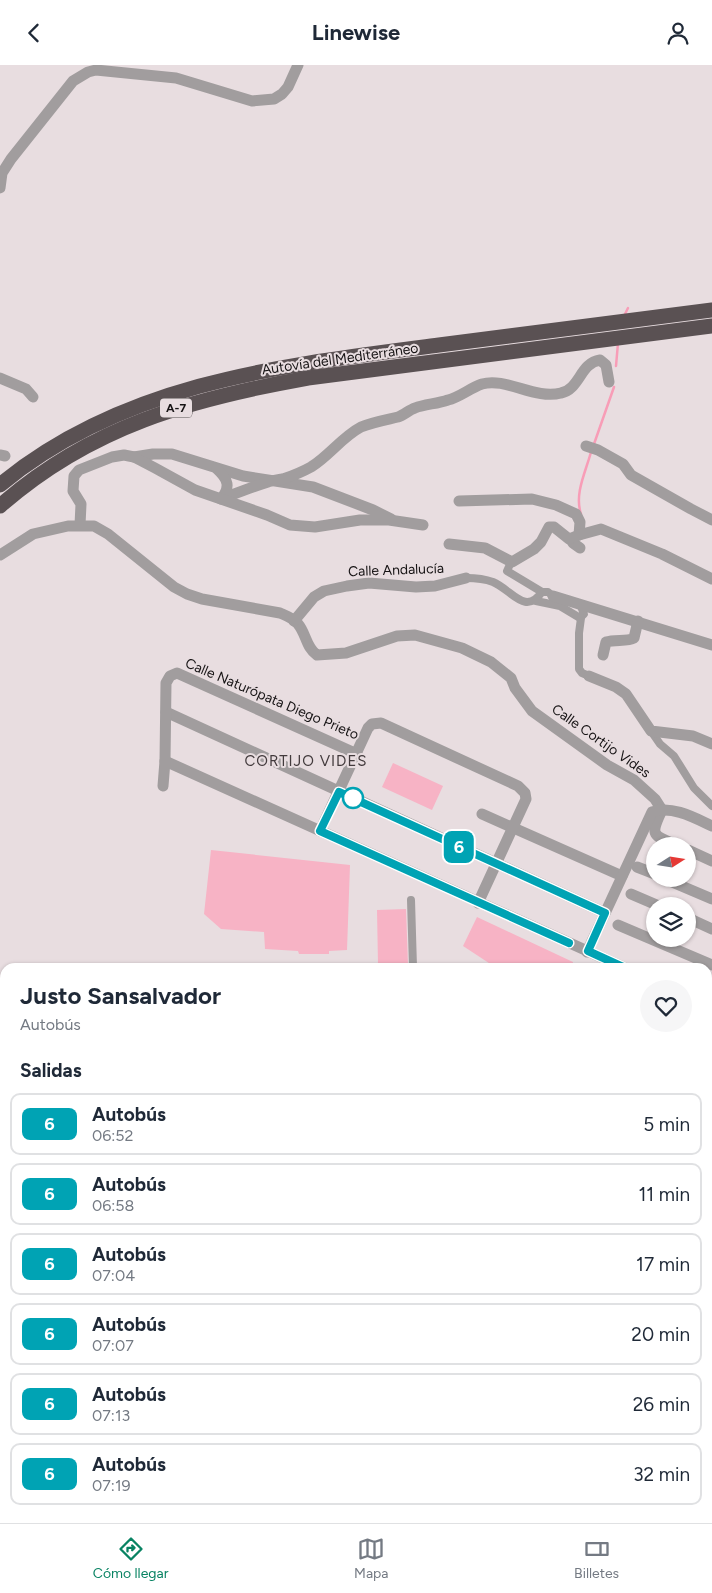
<!DOCTYPE html>
<html lang="es">
<meta charset="utf-8">
<style>
body{margin:0;font-family:Figtree,sans-serif;background:#f6f6f7;color:#1f2937;height:100vh;display:flex;flex-direction:column;font-size:19px;white-space:nowrap}
*{box-sizing:border-box;margin:0}
p{font-size:16px;color:#747a83}
.icon{flex:none;width:28px;height:28px;fill:none;stroke:currentColor;stroke-width:2;stroke-linecap:round;stroke-linejoin:round}
.map{position:relative;flex:1;overflow:hidden}
.panel{position:absolute;left:0px;top:898px;width:712px;height:561px;display:flex;flex-direction:column;background:#fff;border-radius:15px 15px 0 0;box-shadow:0 1px 4px #0004}
.panel>*{flex:none}
.badge{padding:0 10px;border-radius:8px;font-size:18px;line-height:32px}
.needle{width:32px;rotate:78deg}
.tools{position:absolute;left:646px;top:772px;display:grid;gap:10px}
.tools a{display:grid;place-items:center;width:50px;height:50px;border-radius:50%;background:#fff;box-shadow:0 1px 4px #0004;font-size:25px}
.map>.badge{position:absolute;translate:-50% -50%;box-shadow:0 0 0 2px #fff}
h2{padding:0 20px;font-size:19px;line-height:45px}
.round{display:grid;place-items:center;flex:none;width:52px;height:52px;border-radius:26px;background:#f6f6f7}
.headline{display:flex;align-items:center;justify-content:space-between;height:85px;padding:0 20px}
h1{font-size:24px;font-weight:700;line-height:38px}
ul{padding:0;list-style:none}
li{display:flex;align-items:center;gap:15px;height:62px;margin:0 10px 8px;padding:0 10px;border:2px solid #e0e1e3;border-radius:10px}
li div{flex:1}
li b{display:block;font-size:19px}
li em{font-style:normal}
li .badge{min-width:55px;font-weight:700;text-align:center}
header{display:flex;justify-content:space-between;align-items:center;height:65px;padding:0 20px;background:#fff;font-size:22px;font-weight:700}
.dock{display:flex;justify-content:space-around;align-items:center;height:70px;border-top:1px solid #e0e1e3;background:#fff;font-size:14px;color:#747a83}
.dock a{display:grid;justify-items:center;gap:2px}
.dock .on{color:#098363}
.map>svg:first-child{display:block}
.green{fill:#f7b3c5}
.lines{fill:none;stroke-linecap:round;stroke-linejoin:round}
.stream{stroke:#f89db7;stroke-width:2.5}
.pedestrian{stroke:#a19d9e;stroke-width:8}
.minor{stroke:#a19d9e;stroke-width:11}
.secondary{stroke:#837c7d;stroke-width:15}
.motorway{stroke:#5a5153;stroke-width:15}
.line-casing{stroke:#fff;stroke-width:11}
.line{stroke:#00a3b4;stroke-width:8}
.stop-dot{fill:#fff;stroke:#00a3b4;stroke-width:2.5}
.labels{text-anchor:middle;dominant-baseline:central;stroke-width:4;stroke-linejoin:round;paint-order:stroke}
.shield{fill:#e8dde0;stroke:#555051;stroke-width:1}
.shield-label{font-size:12px;font-weight:bold;fill:#161314}
.street-label{font-size:14px;fill:#161314;stroke:#e8dde0}
.neighbourhood-label{font-size:15px;letter-spacing:1px;fill:#423a3c;stroke:#e8dde0}
</style>
<header><svg class="icon" aria-label="back" viewBox="0 0 24 24"><path d="M15 5l-7 7 7 7"/></svg>Linewise<svg class="icon" aria-label="person" viewBox="0 0 24 24"><circle cx="12" cy="8" r="4"/><path d="M4 21q1-7 8-7t8 7"/></svg></header>
<div class="map">
<svg width="712" height="1458" viewBox="0 0 712 1458">
<rect width="100%" height="100%" fill="#e8dde0"/>
<g class="green">
<polygon points="393,698 443,721 432,745 382,722"/>
<polygon points="211,785 350,800 347,885 329,886 329,889 299,889 298,886 265,884 264,867 221,864 204,849"/>
<polygon points="406,844 408,900 378,900 377,845"/>
<polygon points="477,852 573,897 572,902 495,902 463,881"/>
<polygon points="188,1454 392,1454 382,1458 191,1458"/>
<polygon points="456,1454 677,1454 676,1458 465,1458"/>
</g>
<g class="lines">
<g class="stream">
<polyline points="624,251 628,243"/>
<polyline points="616,301 618,278"/>
<polyline points="594,379 614,322"/>
<path d="M581,449C574,429 586,406 591,387"/>
</g>
<g class="pedestrian">
<polyline points="511,497 507,506 542,527"/>
<path d="M466,513C475,513 485,514 493,517C512,525 525,551 542,527H548L553,531"/>
<polyline points="536,536 560,541 580,553 584,549 580,539"/>
<polyline points="581,553 579,568 579,604 582,608 589,611"/>
<polyline points="651,666 660,679 674,691 694,723 712,741"/>
<polyline points="411,835 413,902"/>
<polyline points="459,1458 461,1454"/>
</g>
<g class="minor">
<polyline points="0,123 2,108 11,94 73,16 88,7 96,5 176,13 252,36 274,34 282,29 288,22 298,0"/>
<polyline points="0,313 26,324 33,332"/>
<polyline points="586,381 598,385 623,399 631,410 691,444 712,455"/>
<polyline points="0,390 5,391"/>
<polyline points="134,392 153,389 172,389 243,411 313,422 373,445 391,454"/>
<path d="M217,404C228,414 231,422 221,434C237,428 252,422 268,417C273,415 278,415 283,414C292,411 302,407 311,402C329,391 342,372 361,362C373,357 385,355 398,352C404,350 409,345 415,343C425,339 437,339 448,335C460,332 470,323 482,319C506,312 535,335 561,328C580,324 580,298 600,295L606,300L609,317"/>
<polyline points="459,436 532,434 556,440 576,449 580,457 579,470"/>
<polyline points="80,460 81,439 73,426 74,411 79,405 112,392 124,390 134,392 155,403 195,425 267,450 290,460 315,462 360,455 389,455 423,460"/>
<polyline points="571,474 573,478 580,483"/>
<polyline points="449,479 485,483 512,497 534,484 541,477 549,462 554,462 569,474 579,470 601,464 662,489 712,514"/>
<path d="M0,490L33,469L68,461H94L108,469L174,522L187,529L202,534L280,548C287,551 293,553 298,559C306,568 306,583 317,590L346,588L397,571L415,570L462,583L491,597L511,613L515,623L532,646L607,700L634,715L655,734L662,745"/>
<polyline points="553,531 712,580"/>
<polyline points="294,556 314,532 324,526 347,521 369,518 416,522 435,521 466,513"/>
<path d="M603,590L606,577C615,574 627,577 634,573L638,556"/>
<polyline points="589,611 616,622 626,629 651,666 693,671 712,679"/>
<polyline points="166,647 605,848"/>
<polyline points="165,696 623,902"/>
<polyline points="163,721 165,696 166,618 170,611 177,608 357,689"/>
<path d="M662,745C649,772 653,770 679,781"/>
<polyline points="482,749 622,811"/>
<polyline points="320,766 368,663 372,659 381,658 518,721 525,728 526,734 478,838"/>
<polyline points="688,785 712,796"/>
<polyline points="637,802 655,809"/>
<polyline points="665,814 712,834"/>
<polyline points="631,829 659,841"/>
<polyline points="688,853 712,864"/>
<polyline points="618,860 712,900"/>
<path d="M587,887L652,747C672,740 695,753 712,761"/>
<polyline points="708,941 712,943"/>
<polyline points="708,1021 712,1016"/>
<polyline points="0,1127 5,1127"/>
<polyline points="708,1192 712,1195"/>
<polyline points="708,1218 712,1222"/>
<polyline points="0,1221 5,1220"/>
<polyline points="708,1233 712,1234"/>
<polyline points="708,1293 712,1294"/>
<polyline points="23,1454 24,1458"/>
<polyline points="103,1454 104,1458"/>
<polyline points="171,1454 174,1458"/>
</g>
<g class="secondary">
<polyline points="0,1369 5,1368"/>
<polyline points="708,1370 712,1370"/>
<polyline points="708,1383 712,1384"/>
<polyline points="0,1389 5,1390"/>
</g>
<g class="motorway">
<path d="M0,420C124,317 285,300 439,280C530,268 621,257 712,245"/>
<path d="M0,441C91,361 191,334 308,313L712,261"/>
</g>
</g>
<g class="lines">
<g class="line-casing">
<polyline id="line" points="569,878 320,766 339,727 605,848 588,886 623,902"/>
</g>
<use href="#line" class="line"/>
</g>
<circle class="stop-dot" cx="353" cy="733" r="10"/>
<g class="labels">
<rect class="shield" x="160" y="333.5" width="32" height="19" rx="4"/>
<g class="shield-label">
<text x="176" y="343">A-7</text>
</g>
<g class="street-label">
<text transform="translate(340 294) rotate(-8)">Autovía del Mediterráneo</text>
<text transform="translate(396 505) rotate(-2)">Calle Andalucía</text>
<text transform="translate(272 634) rotate(23)">Calle Naturópata Diego Prieto</text>
<text transform="translate(601 676) rotate(35)">Calle Cortijo Vides</text>
</g>
<g class="neighbourhood-label">
<text x="306" y="696">CORTIJO VIDES</text>
</g>
</g>
</svg>
<div class="tools">
<a><svg class="needle" viewBox="-14 -14 28 28"><path d="M0-13l5 13h-10z" fill="#e53935"/><path d="M0 13l5-13h-10z" fill="#747a83"/></svg></a>
<a><svg class="icon" aria-label="layers" viewBox="0 0 24 24"><path d="M12 4l9 5-9 5-9-5zM3 14l9 5 9-5"/></svg></a>
</div>
<b class="badge" style="left:459px;top:782px;background:#00a3b4;color:#fff">6</b>
<section class="panel">
<div class="headline"><div><h1>Justo Sansalvador</h1><p>Autobús</p></div><a class="round"><svg class="icon" aria-label="heart" viewBox="0 0 24 24"><path d="M12 20l-8-8c-3-5 5-10 8-4 3-6 11-1 8 4z"/></svg></a></div>
<h2>Salidas</h2>
<ul>
<li><span class="badge" style="background:#00a3b4;color:#fff">6</span><div><b>Autobús</b><p>06:52</p></div><em>5 min</em></li>
<li><span class="badge" style="background:#00a3b4;color:#fff">6</span><div><b>Autobús</b><p>06:58</p></div><em>11 min</em></li>
<li><span class="badge" style="background:#00a3b4;color:#fff">6</span><div><b>Autobús</b><p>07:04</p></div><em>17 min</em></li>
<li><span class="badge" style="background:#00a3b4;color:#fff">6</span><div><b>Autobús</b><p>07:07</p></div><em>20 min</em></li>
<li><span class="badge" style="background:#00a3b4;color:#fff">6</span><div><b>Autobús</b><p>07:13</p></div><em>26 min</em></li>
<li><span class="badge" style="background:#00a3b4;color:#fff">6</span><div><b>Autobús</b><p>07:19</p></div><em>32 min</em></li>
</ul>
</section>
</div>
<nav class="dock">
<a class="on"><svg class="icon" aria-label="directions" viewBox="0 0 24 24"><path d="M12 3l9 9-9 9-9-9zM9 14v-3h6M13 9l2 2-2 2"/></svg>Cómo llegar</a>
<a><svg class="icon" aria-label="map" viewBox="0 0 24 24"><path d="M3 6l6-2 6 2 6-2v14l-6 2-6-2-6 2zM9 4v14M15 6v14"/></svg>Mapa</a>
<a><svg class="icon" aria-label="tickets" viewBox="0 0 24 24"><path d="M3 7h18v10H3zM15 7v10"/></svg>Billetes</a>
</nav>
